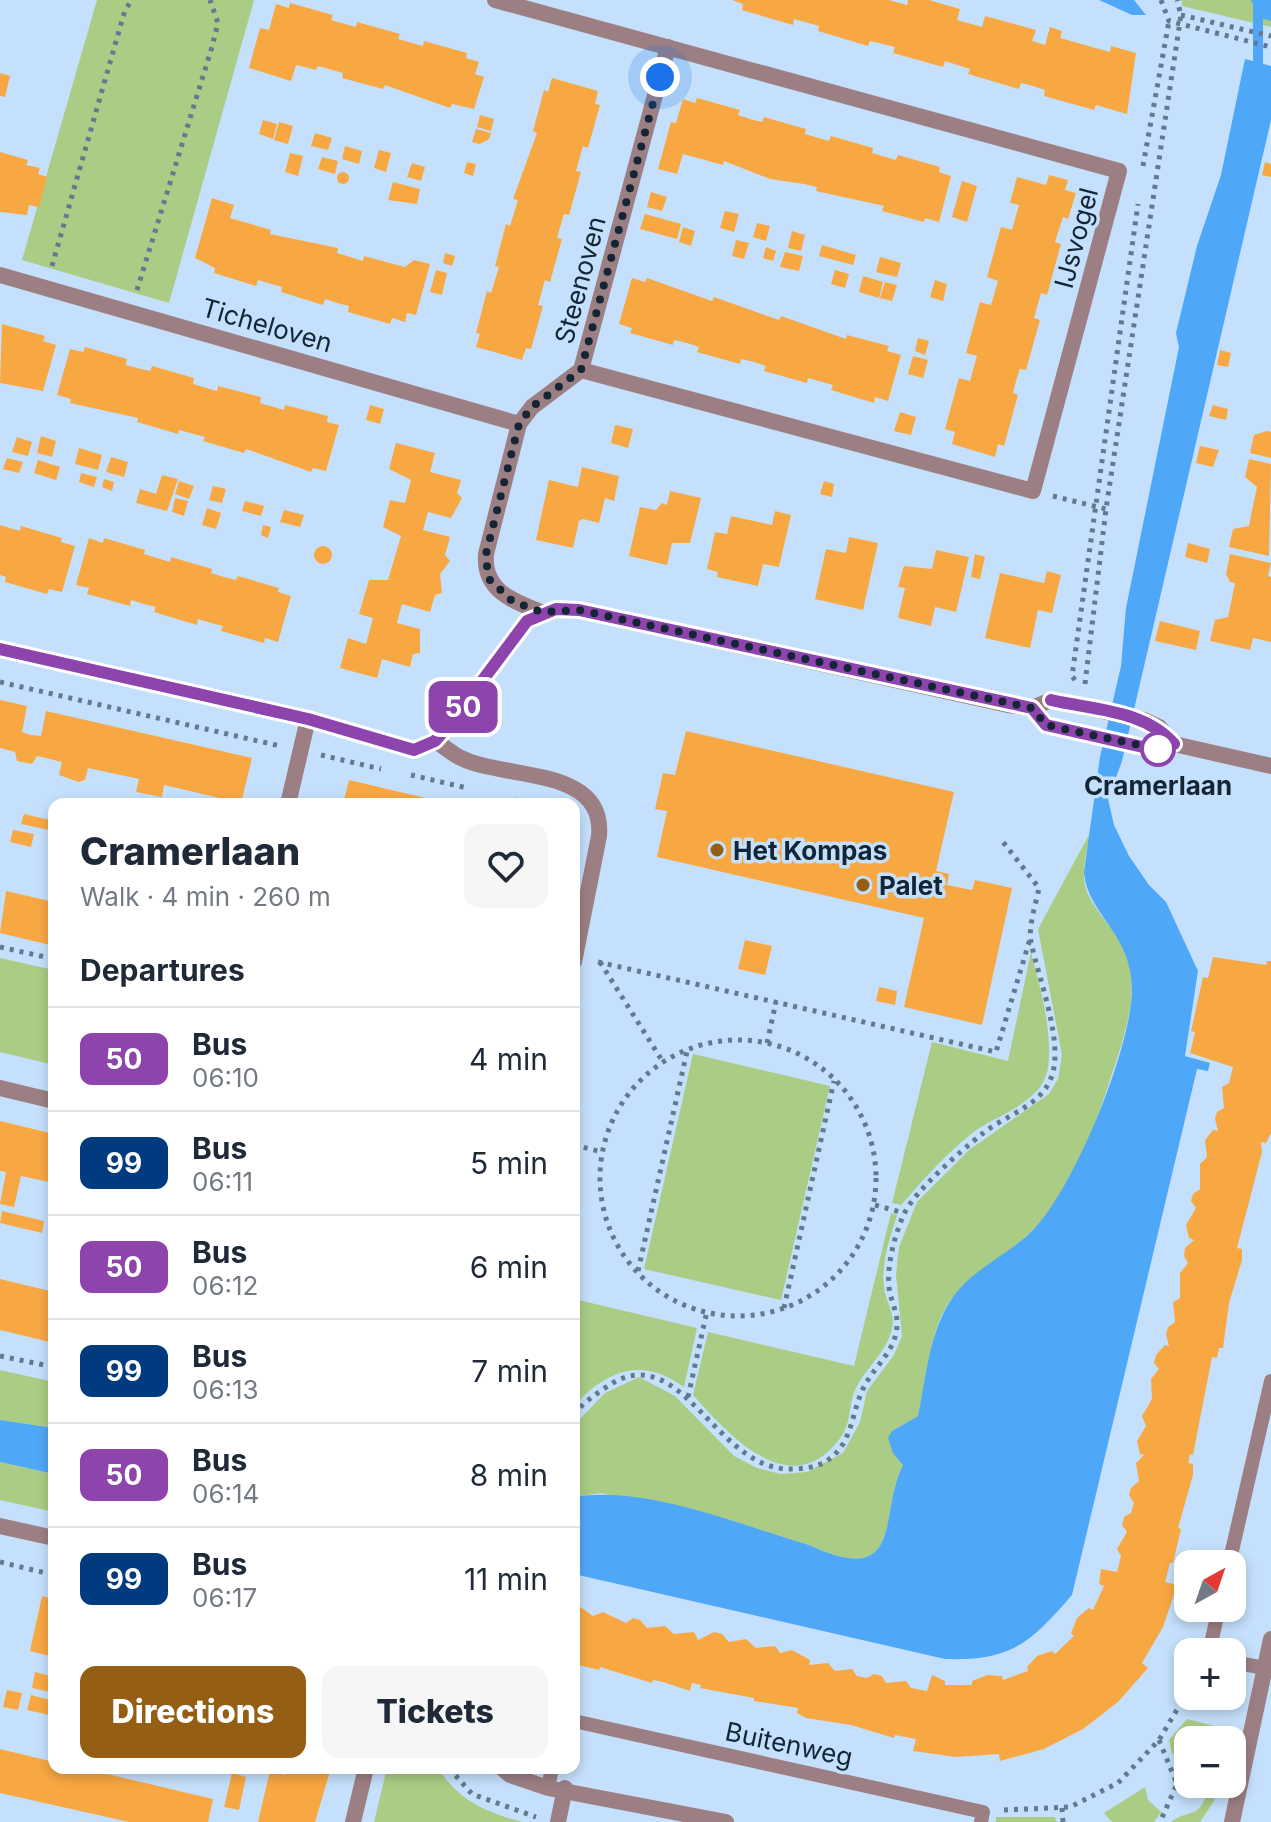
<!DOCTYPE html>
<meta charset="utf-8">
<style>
body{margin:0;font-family:Inter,sans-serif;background:#f6f6f7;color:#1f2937;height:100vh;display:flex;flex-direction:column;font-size:30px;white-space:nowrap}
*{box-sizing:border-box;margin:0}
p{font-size:26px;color:#747a83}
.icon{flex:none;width:44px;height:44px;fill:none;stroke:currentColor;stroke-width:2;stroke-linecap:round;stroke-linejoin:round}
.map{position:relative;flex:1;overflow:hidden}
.details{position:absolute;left:48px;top:798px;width:532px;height:976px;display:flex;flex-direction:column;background:#fff;border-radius:16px;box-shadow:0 4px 12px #0003}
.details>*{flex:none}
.badge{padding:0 16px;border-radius:12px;font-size:28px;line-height:52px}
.needle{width:52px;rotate:40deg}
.fabs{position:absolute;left:1174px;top:1550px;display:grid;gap:16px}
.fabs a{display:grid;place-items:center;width:72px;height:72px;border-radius:16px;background:#fff;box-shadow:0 4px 12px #0003;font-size:40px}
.you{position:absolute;width:40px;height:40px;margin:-20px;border:6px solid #fff;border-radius:50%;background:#1a73e8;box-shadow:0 0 0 12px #1a73e833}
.map>.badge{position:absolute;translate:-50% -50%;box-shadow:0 0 0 4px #fff}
h2{padding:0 32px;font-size:30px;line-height:72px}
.round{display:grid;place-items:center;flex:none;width:84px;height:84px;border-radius:16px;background:#f6f6f7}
.summary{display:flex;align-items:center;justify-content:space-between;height:136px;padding:0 32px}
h1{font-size:38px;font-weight:800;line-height:60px}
.primary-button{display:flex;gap:16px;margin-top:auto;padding:16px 32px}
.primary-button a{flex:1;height:92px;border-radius:16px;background:#945f15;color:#fff;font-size:32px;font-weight:800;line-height:92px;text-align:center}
.primary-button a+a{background:#f6f6f7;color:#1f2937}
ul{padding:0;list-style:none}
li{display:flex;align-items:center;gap:24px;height:104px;padding:0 32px;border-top:2px solid #e0e1e3}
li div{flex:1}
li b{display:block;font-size:30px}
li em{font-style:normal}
li .badge{min-width:88px;font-weight:700;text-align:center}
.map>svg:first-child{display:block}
.green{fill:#abcc85}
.water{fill:#4fa7f8}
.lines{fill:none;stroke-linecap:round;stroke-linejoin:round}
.stream{stroke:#4fa7f8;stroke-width:10}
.building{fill:#f8a843}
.path{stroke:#64798f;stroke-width:5;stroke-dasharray:4 6;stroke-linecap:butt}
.service{stroke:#9c7f83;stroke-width:14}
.minor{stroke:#9c7f83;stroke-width:16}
.line-casing{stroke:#fff;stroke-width:18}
.line{stroke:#8e44ad;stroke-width:12}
.walk{stroke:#142536;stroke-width:8;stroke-dasharray:0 14.4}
.stop-dot{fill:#fff;stroke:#8e44ad;stroke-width:4}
.poi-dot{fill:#945f15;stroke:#c5e0fc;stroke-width:3}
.labels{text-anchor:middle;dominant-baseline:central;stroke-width:7;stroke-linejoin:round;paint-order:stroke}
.street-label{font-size:26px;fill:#142536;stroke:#c5e0fc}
.stop-label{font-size:26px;font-weight:bold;fill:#142536;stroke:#c5e0fc}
.poi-label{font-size:26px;font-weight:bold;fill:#142536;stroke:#c5e0fc;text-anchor:start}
</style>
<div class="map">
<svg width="1271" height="1822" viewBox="0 0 1271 1822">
<rect width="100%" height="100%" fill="#c5e0fc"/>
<g class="green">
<polygon points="97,0 254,0 169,303 22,260"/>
<polygon points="1176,0 1271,0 1271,27 1182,6 1182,1"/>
<path d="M1091,831C1088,848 1081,868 1085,885C1090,909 1120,932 1128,958C1140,997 1121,1046 1109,1083C1093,1132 1070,1192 1034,1229C1003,1261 957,1276 939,1321C928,1350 925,1386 918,1416L892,1431L903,1465C878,1513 906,1590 809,1545L601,1493L574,1497V1425L605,1393L639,1377L675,1396L734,1456L757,1468L781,1474L807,1472L843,1453L860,1422L867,1391L894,1355L902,1336L896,1275L899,1247L917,1202L969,1150L1049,1094L1058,1079L1062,1055L1038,929Z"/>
<path d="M1031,952C1040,987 1053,1032 1048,1068C1042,1104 995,1115 971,1134C945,1155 923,1180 901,1205L892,1203L932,1042L1008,1061Z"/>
<polygon points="0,958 54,970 54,1065 0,1052"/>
<polygon points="693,1054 830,1086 781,1300 644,1269"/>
<path d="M891,1213L897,1215C890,1238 881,1262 884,1287C885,1299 893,1311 893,1322C891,1348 869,1364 857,1386C848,1402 852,1422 841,1437C791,1506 728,1434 693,1395L708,1332L854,1366Z"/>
<path d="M574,1299L697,1328L684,1387C642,1357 608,1369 574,1406Z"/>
<polygon points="0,1370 54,1382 54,1428 0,1420"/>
<polygon points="0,1462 54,1474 54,1512 0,1500"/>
<polygon points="1187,1719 1230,1730 1228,1740 1188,1740 1188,1756 1172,1754 1169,1740"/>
<path d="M387,1768H438C459,1801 486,1812 522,1822H374Z"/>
<path d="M1210,1784H1218L1214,1801L1200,1822H1171C1194,1806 1199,1822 1210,1784Z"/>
<polygon points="1145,1787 1148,1800 1161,1812 1154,1822 1112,1822 1104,1813"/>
<polygon points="996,1817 1055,1817 1056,1822 996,1822"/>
</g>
<g class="water">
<polygon points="1099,0 1134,0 1146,15 1132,15"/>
<polygon points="1251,0 1271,0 1271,21 1260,18"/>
<path d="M1245,59L1271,66V120L1122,761L1108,799L1114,825L1129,856L1149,885L1166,902L1198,971L1185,1056L1210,1063L1208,1071L1197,1069L1072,1595C1030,1643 1012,1661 945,1659L574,1574V1497C645,1485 740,1525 809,1545C906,1590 878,1513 903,1465L893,1453L888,1438L892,1431L918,1416C926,1379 929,1332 951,1300C972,1268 1009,1255 1034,1229C1075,1186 1132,1047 1132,988C1131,932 1087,914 1084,872L1100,757L1121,666L1126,608L1179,347L1176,333L1197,246L1221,175Z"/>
<polygon points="0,1420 54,1428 54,1474 0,1462"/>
</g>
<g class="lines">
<polyline class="stream" points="1258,76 1258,6"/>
</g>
<g class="building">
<polygon points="732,0 889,0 907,5 908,0 929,0 960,9 957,20 982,27 985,16 1036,30 1032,41 1045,45 1050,27 1062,31 1060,38 1110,52 1111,46 1136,53 1127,114 1096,105 1094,110 1044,96 1045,90 1033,86 1021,83 1019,89 968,74 970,69 945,61 943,67 893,53 895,47 870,41 868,46 818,31 819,26 794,19 793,25 742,10 743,4"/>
<polygon points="290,3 333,15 331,20 356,27 357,22 400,34 398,39 423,46 424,41 467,53 466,58 479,62 475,74 484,77 474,109 452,104 450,108 385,85 383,89 342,78 343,73 318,66 316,70 296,65 291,81 249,68 260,28 269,30 276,4 289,8"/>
<polygon points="0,73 10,76 5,97 0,96"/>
<polygon points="552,78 598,91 595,104 600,105 588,148 583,146 576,171 581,172 569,215 564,214 557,238 562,239 550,282 545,280 538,305 543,306 531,349 526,348 522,360 476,347 480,334 476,333 487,291 491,293 499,267 495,266 506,224 510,226 518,200 513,199 537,133 533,131 544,90 548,92"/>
<polygon points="697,98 740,110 738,115 750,119 762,122 764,117 806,129 805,134 829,141 831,136 873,148 872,153 896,160 898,155 940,167 939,172 951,176 939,222 925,218 924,222 882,211 884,206 816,191 817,187 804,184 770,179 724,161 723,165 683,154 677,174 658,169 671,122 676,123 683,99 695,103"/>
<polygon points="480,115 494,119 491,131 477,127"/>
<polygon points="263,120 277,124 273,139 259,134"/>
<polygon points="279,122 293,126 288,144 274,140"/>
<polygon points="476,129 491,133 489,139 480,144 472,142"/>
<polygon points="315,133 332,138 328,150 311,146"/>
<polygon points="345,146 362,151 359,164 342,159"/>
<polygon points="379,150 391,153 386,172 374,168"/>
<polygon points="0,152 28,160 26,165 40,168 38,174 47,177 39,207 29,205 27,215 0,212"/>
<polygon points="290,153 303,156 298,176 285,172"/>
<polygon points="322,157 338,161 335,174 318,169"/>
<polygon points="467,162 476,164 473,176 464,173"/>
<polygon points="1265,162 1271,164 1271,177 1262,175"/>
<polygon points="412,163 425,167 421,181 407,177"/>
<circle cx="343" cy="178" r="6"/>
<polygon points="1049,175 1068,180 1065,190 1076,193 1068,219 1063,217 1055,242 1061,244 1047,295 1041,293 1034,318 1040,320 1026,370 1020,369 1016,381 1013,393 1018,395 1004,446 998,444 995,457 952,444 955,432 945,429 959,378 970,381 977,356 966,353 980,302 991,305 998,281 987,277 1001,227 1012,230 1019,205 1010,203 1017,177 1046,185"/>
<polygon points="962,181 977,186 967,222 952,217"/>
<polygon points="393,182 420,189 417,204 388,200"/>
<polygon points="651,192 667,197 662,211 647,207"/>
<polygon points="212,198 234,205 230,218 271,230 270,234 338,248 337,253 363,261 364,256 405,267 414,260 430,264 416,315 407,313 405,322 392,318 390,324 348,312 349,306 337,303 325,299 323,305 281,292 282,287 258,280 256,286 214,273 215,268 195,258"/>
<polygon points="725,211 739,214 734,232 720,228"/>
<polygon points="645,214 681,224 677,239 640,229"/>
<polygon points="757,223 770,226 766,241 753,237"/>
<polygon points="683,227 695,231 691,246 679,242"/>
<polygon points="792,231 805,235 801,251 788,248"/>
<polygon points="736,240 749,243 744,259 732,256"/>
<polygon points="822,245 856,255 853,265 819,256"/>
<polygon points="766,247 776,251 773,261 763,258"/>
<polygon points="785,252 803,256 799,271 780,267"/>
<polygon points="445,253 455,256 452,266 443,263"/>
<polygon points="880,257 901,263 897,277 876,272"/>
<polygon points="436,270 447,273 442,295 430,292"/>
<polygon points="835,270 849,274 845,288 831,284"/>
<polygon points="863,276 883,282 879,298 859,292"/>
<polygon points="632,278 645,282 647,278 712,301 714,297 779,320 781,316 846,339 847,335 889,346 887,351 901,355 888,401 875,397 874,403 831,390 833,385 808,378 807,383 764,371 766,366 754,362 741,359 740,364 697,352 699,347 687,343 674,340 673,345 630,333 632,328 619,324"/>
<polygon points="935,280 947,284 943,301 930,297"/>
<polygon points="885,282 897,285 892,301 880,298"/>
<polygon points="2,324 45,336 43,341 56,345 43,391 0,383"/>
<polygon points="918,338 929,341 925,355 915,351"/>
<polygon points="85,347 127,359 126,365 137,368 150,371 152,366 194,378 193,384 217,391 218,386 261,397 260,403 284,410 285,405 328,416 327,422 339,425 326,471 313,468 311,472 246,449 244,453 203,441 205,437 179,430 178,434 137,422 138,418 70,403 71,399 57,395 70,349 83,352"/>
<polygon points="1220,350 1231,353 1228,367 1217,365"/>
<polygon points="913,356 928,360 923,378 908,374"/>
<polygon points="370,405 384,409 380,424 366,420"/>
<polygon points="1213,405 1228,409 1226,420 1209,416"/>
<polygon points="900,412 916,417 911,435 894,431"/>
<polygon points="615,425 633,429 628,448 611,443"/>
<polygon points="1267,431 1271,432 1271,458 1250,453 1254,435"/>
<polygon points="41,436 56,441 52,457 37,453"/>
<polygon points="17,437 32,442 28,456 12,452"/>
<polygon points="396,443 435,453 430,472 461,480 457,493 462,498 451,518 428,512 423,530 450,537 445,555 450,561 440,574 442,593 435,595 430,612 402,604 397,623 420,629 420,653 413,654 410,667 382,659 377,678 340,668 348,638 366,644 373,618 359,614 369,580 388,580 401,536 383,527 390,500 405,503 411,480 389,469"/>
<polygon points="1200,446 1219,450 1213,467 1196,463"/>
<polygon points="79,448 102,455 98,470 75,464"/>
<polygon points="111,457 128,462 124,477 106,472"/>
<polygon points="7,458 23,462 19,473 3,469"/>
<polygon points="1249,459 1271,464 1269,556 1229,547 1233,529 1249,526 1253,506 1257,487 1245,477"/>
<polygon points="38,460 60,467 56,480 34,473"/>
<polygon points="582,467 619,476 614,501 605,498 599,523 583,519 579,521 573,548 536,540 549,480 578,487"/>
<polygon points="81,473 97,477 94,487 79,482"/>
<polygon points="162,475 178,479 167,511 136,503 140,489 156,494"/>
<polygon points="104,479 114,482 112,491 102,487"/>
<polygon points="179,481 194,486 189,499 175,494"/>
<polygon points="824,481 834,484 832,497 820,494"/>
<polygon points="213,486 226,489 222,503 209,500"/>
<polygon points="670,491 701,498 690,543 672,543 667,565 629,556 640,507 656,510 662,503 667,505"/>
<polygon points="175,498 188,501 184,516 172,512"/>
<polygon points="245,501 264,506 261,516 242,511"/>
<polygon points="207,508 221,513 216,529 202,525"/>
<polygon points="284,510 304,515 300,527 280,522"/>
<polygon points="775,511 791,515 779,567 763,564 758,586 717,577 718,572 707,569 715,532 727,534 731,516 772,525"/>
<polygon points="0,525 20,531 21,526 62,538 61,542 75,546 62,592 49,589 47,594 5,582 6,577 0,575"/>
<polygon points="263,525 271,527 268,538 261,535"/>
<polygon points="849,537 878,543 863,610 815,599 826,549 846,553"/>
<polygon points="89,538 103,543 104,538 145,550 144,554 170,562 171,557 212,569 211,573 224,577 236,580 238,576 279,588 278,592 291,596 278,642 265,638 264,643 221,631 223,626 211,623 198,619 197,625 154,612 156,607 144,604 131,600 130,606 87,594 89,588 76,585"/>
<polygon points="1188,543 1210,549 1207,563 1185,557"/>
<circle cx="323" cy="555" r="9"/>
<polygon points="936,550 969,557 956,612 935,607 931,626 898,618 905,588 898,587 904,566 932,569"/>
<polygon points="975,554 985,557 980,579 971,577"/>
<polygon points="1230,554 1271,563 1268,576 1271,577 1271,642 1253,638 1250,650 1210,641 1215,620 1228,617 1235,583 1230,582 1226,574"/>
<polygon points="1047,571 1061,575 1052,613 1038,610 1030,648 985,638 1000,573 1044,583"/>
<polygon points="1160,621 1200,631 1196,650 1155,641"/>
<polygon points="0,700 27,706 22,732 31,735 41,736 46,711 252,758 241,803 164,785 162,797 136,792 139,779 88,768 85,780 79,782 59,775 62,762 37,756 32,764 17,761 15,752 0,748"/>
<polygon points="686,731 954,792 936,871 949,874 947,885 972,890 975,880 1012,888 982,1025 904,1007 924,918 657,857 667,811 655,809 663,773 675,775"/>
<polygon points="349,780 447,803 447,804 343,804"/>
<polygon points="24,814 54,821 54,831 21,824"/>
<polygon points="13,830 34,834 31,847 10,842"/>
<polygon points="6,891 54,902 54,946 0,933"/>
<polygon points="745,940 772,946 765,975 738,969"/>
<polygon points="1213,957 1266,965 1267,961 1271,961 1271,1133 1266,1143 1261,1142 1262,1152 1237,1248 1242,1249 1242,1260 1229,1303 1223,1348 1219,1348 1217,1358 1212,1357 1193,1455 1190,1454 1188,1463 1193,1464 1193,1475 1178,1528 1181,1529 1173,1563 1170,1563 1165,1582 1177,1585 1163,1627 1142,1663 1148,1668 1118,1702 1083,1729 1044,1749 1000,1761 999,1754 956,1757 913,1751 916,1739 895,1735 894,1738 851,1725 806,1718 797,1713 798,1708 754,1701 754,1698 700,1688 701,1685 692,1683 690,1691 663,1682 653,1680 652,1683 600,1667 599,1670 574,1664 574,1609 579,1606 593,1616 603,1612 626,1623 633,1618 640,1620 647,1628 665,1626 674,1634 694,1632 698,1640 714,1632 722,1634 729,1642 746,1639 756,1648 775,1646 780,1653 792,1650 810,1660 809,1665 828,1663 835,1671 852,1669 857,1676 867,1678 874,1674 882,1676 886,1683 906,1681 911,1688 927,1691 932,1675 945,1681 945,1685 972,1685 972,1681 987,1675 1002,1676 1003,1680 1028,1671 1027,1667 1037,1656 1052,1651 1055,1654 1074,1636 1071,1633 1077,1618 1089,1608 1093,1610 1104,1586 1099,1584 1101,1569 1117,1572 1121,1556 1117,1549 1127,1532 1122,1525 1124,1517 1131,1513 1134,1503 1129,1495 1131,1488 1139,1481 1136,1463 1144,1455 1140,1454 1137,1441 1146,1426 1142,1416 1152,1399 1151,1379 1159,1369 1154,1363 1156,1355 1165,1345 1169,1346 1166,1334 1168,1327 1175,1322 1173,1302 1180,1298 1180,1273 1188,1263 1184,1256 1185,1248 1194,1240 1189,1238 1186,1225 1196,1208 1191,1201 1193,1194 1200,1189 1200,1164 1207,1157 1205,1140 1213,1130 1218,1131 1215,1119 1217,1112 1224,1108 1222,1087 1229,1083 1233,1067 1190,1053 1195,1032 1191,1031 1203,977 1208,978"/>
<polygon points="879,987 897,991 895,1005 876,1001"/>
<polygon points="0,1121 54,1134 54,1183 21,1176 14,1207 0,1204 6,1172 0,1171"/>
<polygon points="2,1211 44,1221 42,1233 0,1223"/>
<polygon points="0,1279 54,1292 54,1343 0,1330"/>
<polygon points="42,1596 54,1599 54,1657 30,1651"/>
<polygon points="35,1672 54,1677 54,1693 32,1688"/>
<polygon points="7,1690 22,1693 18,1710 3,1707"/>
<polygon points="31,1695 54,1701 54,1716 27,1710"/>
<polygon points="0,1749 54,1762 54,1768 82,1768 213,1799 208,1822 129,1822 0,1793"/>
<polygon points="286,1768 331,1768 315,1822 258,1822 270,1771 284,1775"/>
<polygon points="232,1773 246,1777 239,1810 224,1807"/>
</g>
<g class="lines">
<g class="path">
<polyline points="1161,0 1169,21 1271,47"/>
<polyline points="1181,15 1271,36"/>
<polyline points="1143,166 1169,21"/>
<polyline points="52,266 125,10 132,0"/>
<polyline points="137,290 212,47 218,23 210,0"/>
<polyline points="1053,496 1106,509"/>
<polyline points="1075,680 1072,676 1138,204"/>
<polyline points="0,682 280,746"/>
<polyline points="1085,684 1106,509 1181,15 1177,0"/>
<polyline points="321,755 381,769"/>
<polyline points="411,775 467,788"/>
<polyline points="516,800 535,804"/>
<polyline points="0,947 54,959"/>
<polyline points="598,962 996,1052 1030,939"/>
<polyline points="600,962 663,1062"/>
<circle cx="738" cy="1178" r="138"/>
<polyline points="767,1043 776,1002"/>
<polyline points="574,1145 602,1152"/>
<polyline points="875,1205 904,1213"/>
<polyline points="638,1271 688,1047"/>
<polyline points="784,1308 834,1081"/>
<polyline points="0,1356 54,1367"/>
<polyline points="688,1397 707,1311"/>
<path d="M574,1415C583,1402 599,1392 611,1384C681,1341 715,1466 787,1469C800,1469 817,1468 828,1460C852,1443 851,1416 862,1391C872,1367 898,1351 897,1322C897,1311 890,1299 889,1287C887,1264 894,1238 903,1216C914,1191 960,1152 982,1134C1005,1115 1040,1107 1051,1078C1065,1044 1038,977 1031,942C1028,926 1036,904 1039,888L1003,842"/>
<polyline points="0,1562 54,1575"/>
<polyline points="1159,1740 1177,1784 1160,1822"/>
<polyline points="449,1768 472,1794 536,1817"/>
<polyline points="1062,1808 1063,1822"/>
<polyline points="1004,1810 1070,1807 1118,1783 1159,1740 1188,1691"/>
</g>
<g class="service">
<polyline points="1229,1564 1271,1381"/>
<polyline points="1209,1652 1219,1608"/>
<polyline points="1232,1662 1265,1668"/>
<polyline points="574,1721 983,1812 981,1822"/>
<polyline points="548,1788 552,1768"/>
</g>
<g class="minor">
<polyline points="495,0 1119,171 1033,491 581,370"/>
<polyline points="0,275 519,424"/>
<path d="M541,612C512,601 483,590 486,554L519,424L532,407L581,370L668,47"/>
<polyline points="0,649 308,719 414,750 435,741 449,725 527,621 556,609 579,610 1008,705 1032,708 1051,700 1144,720 1159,727 1174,744 1271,766"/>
<polyline points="1032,708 1046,725 1156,750 1174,744"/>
<path d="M435,741C444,746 452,754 461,758C506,780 605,766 599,836L574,962"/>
<polyline points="288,804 308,719"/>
<polyline points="0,1088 54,1101"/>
<polyline points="0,1526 54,1538"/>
<polyline points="502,1768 510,1775 548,1788 726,1822"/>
<polyline points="353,1822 366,1768"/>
<polyline points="558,1822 565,1788"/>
<polyline points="1232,1822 1271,1639"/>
</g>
</g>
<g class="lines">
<g class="line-casing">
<path id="line" d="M0,649L308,719L414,750L435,741L449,725L527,621L556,609L579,610L1032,708L1046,725L1156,750L1174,744C1145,710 1094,710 1051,700"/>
</g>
<use href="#line" class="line"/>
<polyline class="walk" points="660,77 581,370 532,407 519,424 486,554 488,578 512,601 541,612 579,610 1032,708 1046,725 1158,749"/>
</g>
<circle class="stop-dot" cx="1158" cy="749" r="16"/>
<g class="poi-dot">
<circle cx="717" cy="850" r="8"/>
<circle cx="863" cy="885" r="8"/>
</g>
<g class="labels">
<g class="street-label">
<text transform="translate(1076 238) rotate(-75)">IJsvogel</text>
<text transform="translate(580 280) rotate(-75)">Steenoven</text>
<text transform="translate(267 325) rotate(16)">Ticheloven</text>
<text transform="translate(789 1744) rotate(12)">Buitenweg</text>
</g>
<g class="stop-label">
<text x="1158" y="785">Cramerlaan</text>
</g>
<g class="poi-label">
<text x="733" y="850">Het Kompas</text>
<text x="879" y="885">Palet</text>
</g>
</g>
</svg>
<div class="fabs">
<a><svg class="needle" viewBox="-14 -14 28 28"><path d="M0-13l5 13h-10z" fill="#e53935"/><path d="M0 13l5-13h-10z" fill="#747a83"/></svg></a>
<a>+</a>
<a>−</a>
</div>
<div class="you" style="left:660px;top:77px"></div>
<b class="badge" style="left:463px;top:707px;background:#8e44ad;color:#fff">50</b>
<section class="details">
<div class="summary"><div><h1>Cramerlaan</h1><p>Walk · 4 min · 260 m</p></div><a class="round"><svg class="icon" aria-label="heart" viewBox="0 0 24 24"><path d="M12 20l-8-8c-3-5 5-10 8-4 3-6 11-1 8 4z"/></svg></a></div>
<h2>Departures</h2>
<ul>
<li><span class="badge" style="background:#8e44ad;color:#fff">50</span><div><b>Bus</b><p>06:10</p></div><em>4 min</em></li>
<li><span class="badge" style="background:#003b80;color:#fff">99</span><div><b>Bus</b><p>06:11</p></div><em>5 min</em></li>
<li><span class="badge" style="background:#8e44ad;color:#fff">50</span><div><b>Bus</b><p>06:12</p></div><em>6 min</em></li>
<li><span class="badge" style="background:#003b80;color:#fff">99</span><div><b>Bus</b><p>06:13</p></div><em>7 min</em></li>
<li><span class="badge" style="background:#8e44ad;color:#fff">50</span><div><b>Bus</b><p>06:14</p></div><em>8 min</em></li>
<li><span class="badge" style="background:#003b80;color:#fff">99</span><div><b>Bus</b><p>06:17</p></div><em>11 min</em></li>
</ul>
<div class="primary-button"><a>Directions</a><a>Tickets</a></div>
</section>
</div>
